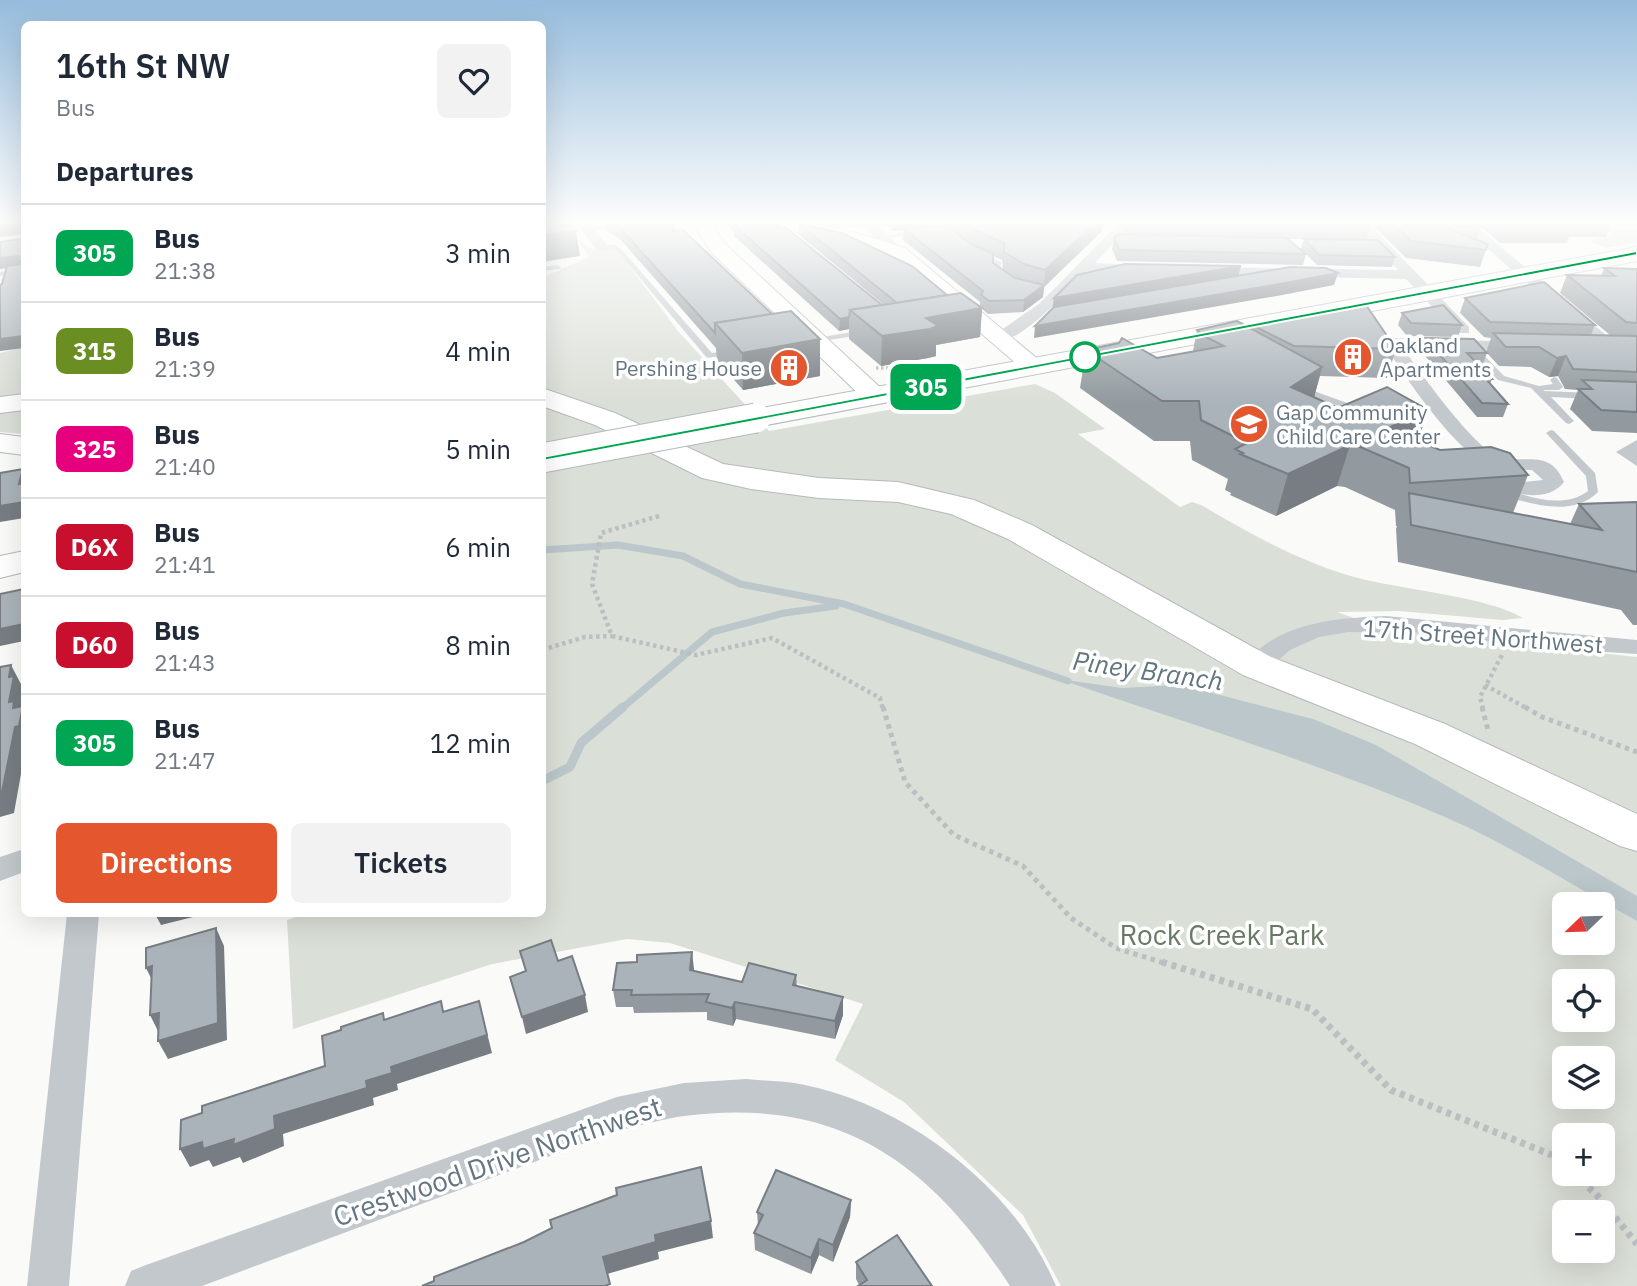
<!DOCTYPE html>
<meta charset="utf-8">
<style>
body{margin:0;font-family:"IBM Plex Sans",sans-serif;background:#f2f2f3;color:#1f2937;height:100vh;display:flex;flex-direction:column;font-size:26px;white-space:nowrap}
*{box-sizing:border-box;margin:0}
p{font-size:23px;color:#747a83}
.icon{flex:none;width:38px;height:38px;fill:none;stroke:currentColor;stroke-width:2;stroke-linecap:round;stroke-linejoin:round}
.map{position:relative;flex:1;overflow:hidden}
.side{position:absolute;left:21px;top:21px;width:525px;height:896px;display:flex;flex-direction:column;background:#fff;border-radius:10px;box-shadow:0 7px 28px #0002}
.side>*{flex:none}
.badge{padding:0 14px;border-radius:10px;font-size:24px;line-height:46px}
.needle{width:46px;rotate:247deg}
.controls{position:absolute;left:1552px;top:892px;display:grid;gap:14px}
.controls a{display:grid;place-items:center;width:63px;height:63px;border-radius:10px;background:#fff;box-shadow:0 7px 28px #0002;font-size:35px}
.map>.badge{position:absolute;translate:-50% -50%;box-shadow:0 0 0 4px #fff}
h2{padding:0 35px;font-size:26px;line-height:63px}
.round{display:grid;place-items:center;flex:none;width:74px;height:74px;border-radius:10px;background:#f2f2f3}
.head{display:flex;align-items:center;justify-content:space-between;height:119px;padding:0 35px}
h1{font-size:33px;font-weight:600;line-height:52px}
.action{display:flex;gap:14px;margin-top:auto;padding:14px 35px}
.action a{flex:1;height:80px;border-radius:10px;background:#e4572e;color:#fff;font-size:28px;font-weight:600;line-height:80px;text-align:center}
.action a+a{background:#f2f2f3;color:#1f2937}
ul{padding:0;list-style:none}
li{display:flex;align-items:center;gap:21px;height:98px;padding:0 35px;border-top:2px solid #e0e1e3}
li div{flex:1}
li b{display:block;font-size:26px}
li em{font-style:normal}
li .badge{min-width:77px;font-weight:700;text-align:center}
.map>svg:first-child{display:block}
.green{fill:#dadfd7;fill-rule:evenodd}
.water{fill:#bbc7cb}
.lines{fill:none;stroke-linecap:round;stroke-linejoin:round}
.stream-far1{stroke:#bbc7cb;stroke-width:7}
.stream{stroke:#bbc7cb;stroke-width:9}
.secondary-casing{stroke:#b3babf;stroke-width:2}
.primary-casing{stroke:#b5babe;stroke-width:2}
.path-far3{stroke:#bbbfc2;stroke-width:3.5;stroke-dasharray:2.5 2.5;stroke-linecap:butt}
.path-far2{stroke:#bbbfc2;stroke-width:4.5;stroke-dasharray:3.5 3.5;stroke-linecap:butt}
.path-far1{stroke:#bbbfc2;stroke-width:5;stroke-dasharray:4.5 4.5;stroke-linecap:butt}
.path{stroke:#bbbfc2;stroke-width:7;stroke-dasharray:5 5;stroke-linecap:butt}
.lane{fill:#c3c8cc;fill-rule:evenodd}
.street{fill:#c3c8cc;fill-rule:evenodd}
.secondary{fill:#fff;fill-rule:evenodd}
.primary{fill:#fff;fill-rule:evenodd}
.primary-bridge-casing{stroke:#b5babe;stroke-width:31;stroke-linecap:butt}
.primary-bridge{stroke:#fff;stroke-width:29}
.wall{fill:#929a9f;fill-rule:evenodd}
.shaded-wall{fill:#777d82}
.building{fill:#aab3b9;stroke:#777d82;stroke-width:2}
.line{fill:#00a651;stroke:#fff;stroke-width:2}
.stop-dot{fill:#fff;stroke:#00a651;stroke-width:3.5}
.labels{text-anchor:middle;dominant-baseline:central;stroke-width:7;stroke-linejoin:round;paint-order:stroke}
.far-poi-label{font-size:21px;fill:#657683;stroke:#fff;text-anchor:start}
.street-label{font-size:24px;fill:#657683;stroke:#fff}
.water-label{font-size:26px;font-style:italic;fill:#60757c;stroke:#fff}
.near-park-label{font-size:28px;fill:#687a64;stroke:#fff}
.near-street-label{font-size:28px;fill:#657683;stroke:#fff}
</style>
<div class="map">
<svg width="1637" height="1286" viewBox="0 0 1637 1286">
<rect width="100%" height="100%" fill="#fafaf8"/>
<g class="green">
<polygon points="1632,229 1637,229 1637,242 1607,248 1589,241 1613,235 1608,230 1633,231"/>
<path d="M577,238L589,248L618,251L678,331L769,431L1035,384L1055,393L1105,429L1078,434L1180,507L1192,502L1201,505C1253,535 1303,564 1362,579C1402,589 1492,598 1523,618L1502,620L1399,611L1337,612L1388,630L1637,657V1286H1061L1023,1215L904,1102L835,1060L863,1004L670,943L627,939L492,964L293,1029L287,920L305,914H542L543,277L589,257ZM1564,905H1603V943H1564ZM1564,982H1603V1020H1564ZM1564,1059H1603V1097H1564ZM1564,1136H1603V1174H1564ZM1564,1213H1603V1251H1564Z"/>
<polygon points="24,347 24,434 0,432 0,353"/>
</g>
<path class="water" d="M1059,679L1122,688L1181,685L1313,719L1376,745L1637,896V921C1573,886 1512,846 1445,817C1320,763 1188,724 1059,679Z"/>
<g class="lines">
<g class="stream-far1">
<polyline points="542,550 618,545 683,556 740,584 844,604 1068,681"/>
<polyline points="621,709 712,632 784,613 836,606"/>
</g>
<polyline class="stream" points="542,781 570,767 581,743 623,707"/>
<g class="secondary-casing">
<g id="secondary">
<polygon points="692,222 711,222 725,244 884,391 888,396 884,401 866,401 711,252"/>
<polygon points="766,222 805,222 857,233 905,248 1046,366 1043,371 1025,371 891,256 846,242 768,226"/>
</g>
</g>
<g class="primary-casing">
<g id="primary">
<polygon points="1637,247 1637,261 756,427 746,424 742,418 746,412 756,409"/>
<polygon points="542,388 615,413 723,464 819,478 898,482 974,500 1032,525 1271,657 1445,724 1637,814 1637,851 1620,846 1415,744 1243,675 1008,539 951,514 898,502 819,498 751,489 702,478 595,425 542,406"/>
<polygon points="24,394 24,410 0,413 0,397"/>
<polygon points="0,434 24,437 24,455 0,452"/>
<polygon points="24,551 24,572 0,578 0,556"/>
</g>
</g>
<polyline class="path-far3" points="876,368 889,368"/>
<g class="path-far2">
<polyline points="659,516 601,533 592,584 612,636 696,655 772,638 880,698 883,709"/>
<polyline points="542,650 585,637 612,636"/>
<polyline points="1485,685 1528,709"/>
<polyline points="1483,709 1480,697 1502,655"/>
</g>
<g class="path-far1">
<polyline points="883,707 905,782 954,835 1023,866 1071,918 1116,948 1167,964"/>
<polyline points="1482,707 1488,730"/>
<polyline points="1525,707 1542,717 1637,752"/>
</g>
<g class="path">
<polyline points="1162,962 1312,1009 1391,1090 1552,1155 1564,1166"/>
<polyline points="1574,1174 1596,1194 1637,1244"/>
</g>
<g class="lane">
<polygon points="618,222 635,222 587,232 584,230"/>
<polygon points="918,230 921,232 920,233 882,239 879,237"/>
<path d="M615,245L622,250L712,353L731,350H734V354L707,358L618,252C611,248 604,251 599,247L602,245Z"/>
<polygon points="977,253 981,253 1001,262 1000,270 1008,275 1008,279 1002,279 993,273 995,264 977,255"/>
<polygon points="557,265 561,267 560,269 542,271 542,267"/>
<polygon points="24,269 24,273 0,276 0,272"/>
<polygon points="864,330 868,332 867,334 816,342 812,340 816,338"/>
<polygon points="1469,346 1475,346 1504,376 1539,386 1553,384 1550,380 1554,377 1557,378 1563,387 1559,390 1543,390 1545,391 1591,393 1595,396 1591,399 1551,397 1574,421 1569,424 1566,423 1531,388 1498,380 1469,350"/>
<polygon points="1300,386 1361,408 1363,410 1361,412 1355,412 1297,391 1296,389"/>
<polygon points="1404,428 1440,453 1440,457 1434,457 1401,433 1401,429"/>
<path d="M1551,430L1554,431L1595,473L1598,492C1572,518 1530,504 1499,494V490L1503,489C1530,496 1562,510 1588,491L1586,476L1548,435L1546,433Z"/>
</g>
<g class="street">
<polygon points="575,222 588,222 609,247 607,250 597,250"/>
<polygon points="781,222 874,222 905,252 893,255 864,227 786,228"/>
<path d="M1120,222H1134L1095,263L1137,265L1144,269L1142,272L1087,271C1071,288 1018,347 994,341V335L1039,304Z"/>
<polygon points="1353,222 1367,222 1469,327 1469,333 1457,333 1406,279 1208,275 1201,271 1208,267 1398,270"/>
<polygon points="1457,222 1471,222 1618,345 1618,351 1606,351"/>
<path d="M1391,338L1526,342L1528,345L1520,350L1403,348C1420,372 1474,448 1499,457C1525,465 1549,447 1564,482C1546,506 1499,494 1484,473L1492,467C1457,455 1404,375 1383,343ZM1501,469L1532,470L1543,480L1524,482Z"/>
<polygon points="1637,440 1637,466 1616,452"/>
<path d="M1386,616L1637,640V654L1543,648L1425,633L1348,632L1319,637L1290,650L1266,671H1248L1244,666C1274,622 1338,618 1386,616Z"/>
<polygon points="24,849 24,872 0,881 0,857"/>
<polygon points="67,914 99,914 69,1286 27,1286"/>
<path d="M746,1079C765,1081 786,1081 805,1085C908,1106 1015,1188 1056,1286H1010C930,1162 838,1096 684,1116C662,1119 639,1126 617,1131L202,1286H125L131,1271L146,1265L617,1097L684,1083Z"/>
</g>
<use href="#secondary" class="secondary"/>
<use href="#primary" class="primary"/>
<g class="primary-bridge-casing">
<polyline id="primary-bridge" points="542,458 756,418"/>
</g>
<use href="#primary-bridge" class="primary-bridge"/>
</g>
<g class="wall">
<polygon points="599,222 674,222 674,231 772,314 820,339 820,376 743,390 717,360 716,348 620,239 607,231 606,223 600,224"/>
<path d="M729,222H777L778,228L882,305H884L799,235V224L947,295L980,306V302L903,240L904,230L893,231L882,222H937V226L970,243L946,222H1103L1101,232L1044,287L1043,297L1023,312L988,314L982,309L980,337L936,345V356L928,358L881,366L849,339V329L839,331L734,236V232L730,228ZM993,256L1002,260L1003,269L1018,279L1015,278L993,263Z"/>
<polygon points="1126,222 1370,222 1371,224 1367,239 1395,257 1392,267 1317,265 1301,249 1304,239 1287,239 1306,254 1303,265 1117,261 1112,249 1114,238 1124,234"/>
<polygon points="1370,222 1612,222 1606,237 1569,237 1567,243 1500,243 1481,227 1477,240 1486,250 1480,267 1406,258"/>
<polygon points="1604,268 1637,269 1637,433 1592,431 1570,409 1578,390 1565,389 1558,376 1549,377 1531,367 1499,366 1487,353 1482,366 1480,366 1492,379 1490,384 1508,404 1503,417 1477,417 1421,351 1425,338 1486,352 1491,338 1484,337 1460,313 1465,298 1595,325 1591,335 1611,336 1560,293 1567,275 1601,276"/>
<polygon points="1402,313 1462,325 1458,337 1407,336 1398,325"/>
<polygon points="1254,326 1396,349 1387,378 1320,376 1314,397 1338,408 1428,410 1418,441 1440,450 1528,475 1513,513 1570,524 1579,504 1637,502 1637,625 1633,625 1621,610 1398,562 1396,529 1397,526 1396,526 1395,510 1345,487 1337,486 1276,516 1230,495 1231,493 1225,490 1228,479 1192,460 1190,441 1154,441 1080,388 1086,350 1157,358 1193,351 1197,330 1253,329"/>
<polygon points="694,971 742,982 796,975 797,986 843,1015 835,1039 736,1019 733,1026 707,1020 707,1012 634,1013 633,1007 616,1007 613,990"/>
<polygon points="851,1200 850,1217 833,1262 819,1255 811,1274 755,1250 754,1233 758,1226 757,1212"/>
<polygon points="856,1262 932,1286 859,1285 856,1279"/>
</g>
<g class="shaded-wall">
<polygon points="893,222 937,222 937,227 904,229 904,230 893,231"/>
<polygon points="1096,222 1103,222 1101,232 1044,287 1043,297 1023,312 1024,300 1044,285 1045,270"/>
<polygon points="22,224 24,234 0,237 0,226"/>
<polygon points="576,231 580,256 542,262 542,235"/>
<polygon points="19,256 24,266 0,269 0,258"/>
<polygon points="1241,266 1238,277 1052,310 1054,298"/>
<polygon points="1338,273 1334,285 1277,296 1034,338 1035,326"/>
<polygon points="982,308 980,337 936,345 936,356 928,358 881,366 882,336 926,318"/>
<polygon points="849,317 849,329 839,331 840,319"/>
<polygon points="24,336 24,348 0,351 0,339"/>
<polygon points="820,339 820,376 743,390 742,353"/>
<polygon points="1566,356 1558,376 1549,377 1557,358"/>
<polygon points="1322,367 1312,405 1291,387"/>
<polygon points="1428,410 1415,450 1388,428"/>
<polygon points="1350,445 1337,486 1276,516 1288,474"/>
<polygon points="23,469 24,472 24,495 19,484"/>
<polygon points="24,502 24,518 0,522 0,506"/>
<polygon points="24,624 24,641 0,646 0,629"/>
<polygon points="11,665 22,686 21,690 24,696 22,714 23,706 24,708 24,757 14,813 0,817 0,792 9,702 9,677"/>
<polygon points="155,914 205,914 161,925"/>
<polygon points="216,928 224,946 227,1040 168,1059 158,1041"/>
<polygon points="692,952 694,969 692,988 690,970"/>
<polygon points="152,966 155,986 146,968"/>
<polygon points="585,995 588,1012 526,1034 522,1017"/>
<polygon points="843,997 843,1015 835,1039 835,1021"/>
<polygon points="479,1001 492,1053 397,1084 398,1090 373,1098 374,1105 283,1134 284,1146 243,1163 240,1157 213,1167 209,1160 190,1167 180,1149 274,1116 366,1081 391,1067"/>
<polygon points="735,1002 736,1019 733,1026 732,1008"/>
<polygon points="159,1013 159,1033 150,1015"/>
<polygon points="851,1200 850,1217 833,1262 833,1245"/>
<polygon points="711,1221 713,1238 658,1252 659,1259 607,1274 603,1257 655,1235"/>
<polygon points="819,1239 819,1255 811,1274 811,1258"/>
</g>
<g class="building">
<polygon points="0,222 24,222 24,336 0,339 0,285 2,284 7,266 22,264 22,258 19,256 0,258 0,242 22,239 22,224 0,226"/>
<polygon points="542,222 570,222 576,231 542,235"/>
<polygon points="613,222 674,222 673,231 683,230 772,314 715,323 715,333 618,226"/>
<polygon points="735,222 777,222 778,228 785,227 882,305 850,310 849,317 840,319 734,225 738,225"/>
<polygon points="966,222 1096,222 1045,270 1024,264 1004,252 1004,243 977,231"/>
<polygon points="1268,222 1370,222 1371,224"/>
<polygon points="1391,222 1432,222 1437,225 1437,222 1478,222 1482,226 1438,225 1488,244 1486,250 1411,241"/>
<polygon points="1503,222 1570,222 1574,225 1506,225"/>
<polygon points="799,224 842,233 912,266 947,295 897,303"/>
<polygon points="947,225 969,243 993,254 993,263 1015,278 1044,285 1024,300 989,301 981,295 983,291 904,229"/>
<polygon points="1118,234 1286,238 1306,254 1119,250 1114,238"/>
<polygon points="1304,239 1378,240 1395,257 1319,255"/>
<polygon points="1125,264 1241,266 1054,298 1077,275"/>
<polygon points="1290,267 1326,268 1338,273 1280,284 1035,326 1054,307"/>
<polygon points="1604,268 1637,269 1637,323 1626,322 1567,275 1615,276"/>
<polygon points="1544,282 1595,325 1490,322 1465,298"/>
<polygon points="961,293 982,308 926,318 938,326 930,329 882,336 850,310"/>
<polygon points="1366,305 1396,349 1294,346 1254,326"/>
<polygon points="1443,305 1462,325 1411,323 1402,313"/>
<polygon points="791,311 820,339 742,353 715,323"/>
<polygon points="1237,321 1322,367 1291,387 1338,408 1387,387 1428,410 1388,428 1440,450 1491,447 1510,453 1528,475 1410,483 1409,468 1358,446 1350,445 1288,474 1240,454 1243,453 1235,449 1247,443 1201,420 1199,401 1162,401 1086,350 1119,343 1122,338 1157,358 1224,346 1202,335 1197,330"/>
<polygon points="1493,333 1637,336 1637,372 1573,369 1566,356 1557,358 1539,347 1506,347"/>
<polygon points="1425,338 1474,339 1487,353 1467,353 1492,379 1486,379 1508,404 1482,403"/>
<polygon points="1582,380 1637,382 1637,412 1601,410 1578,389 1592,389"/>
<polygon points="23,469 19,484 24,483 24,502 0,506 0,473"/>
<polygon points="1409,493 1602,530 1579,504 1637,502 1637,572 1411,525"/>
<polygon points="24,589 24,624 0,629 0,594"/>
<polygon points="11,665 9,677 14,676 9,702 14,701 13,708 23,706 19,726 15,727 2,792 0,792 0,667"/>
<polygon points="216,928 218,1023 158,1041 159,1013 150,1015 152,966 146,968 146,948"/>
<polygon points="551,940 558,961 572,956 585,995 522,1017 510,977 526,971 520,951"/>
<polygon points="692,952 690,970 742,982 749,963 796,975 793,985 843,997 835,1021 735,1002 732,1008 706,1002 709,994 631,995 632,990 613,990 617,963 637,962 637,955"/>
<polygon points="441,1001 443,1012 479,1001 487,1035 391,1067 392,1073 366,1081 367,1088 274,1116 275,1129 233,1145 234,1139 203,1149 202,1142 180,1149 181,1120 202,1113 202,1106 325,1066 322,1036 341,1030 341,1027 383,1013 384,1020"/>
<polygon points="701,1167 711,1221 655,1235 656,1242 603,1257 610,1284 605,1286 422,1286 434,1281 434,1277 524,1242 552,1228 550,1220 617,1195 616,1188"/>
<polygon points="776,1170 851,1200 833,1245 819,1239 811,1258 754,1233 763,1215 757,1212"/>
<polygon points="897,1235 932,1286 858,1286 867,1280 856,1262"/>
</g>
<linearGradient id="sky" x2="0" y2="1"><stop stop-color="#96bcdc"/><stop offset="0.55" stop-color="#fdfdfc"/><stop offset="1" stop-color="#fdfdfc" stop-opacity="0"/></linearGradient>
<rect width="1637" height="403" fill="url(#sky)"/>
<polygon class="line" points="1637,251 1637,255 542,461 537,458"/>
<defs>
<g id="building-disc" transform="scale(2.0125)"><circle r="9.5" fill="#e4572e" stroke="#fff"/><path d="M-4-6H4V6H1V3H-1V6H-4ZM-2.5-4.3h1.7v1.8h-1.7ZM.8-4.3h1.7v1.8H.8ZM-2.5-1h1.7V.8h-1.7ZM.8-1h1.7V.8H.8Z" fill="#fff"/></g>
<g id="school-disc" transform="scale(2.0125)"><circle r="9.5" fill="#e4572e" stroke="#fff"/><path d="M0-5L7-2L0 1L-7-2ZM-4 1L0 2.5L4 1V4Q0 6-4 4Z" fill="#fff"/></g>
</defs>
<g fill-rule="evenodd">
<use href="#building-disc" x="1353" y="357"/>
<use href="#building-disc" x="789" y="368"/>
<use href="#school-disc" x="1249" y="424"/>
</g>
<circle class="stop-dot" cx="1085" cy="357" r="14"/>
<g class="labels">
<g class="far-poi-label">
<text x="1380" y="345">Oakland<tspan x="1380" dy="24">Apartments</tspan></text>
<text x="762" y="368" text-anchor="end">Pershing House</text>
<text x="1276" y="412">Gap Community<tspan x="1276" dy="24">Child Care Center</tspan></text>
</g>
<g class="street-label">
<text transform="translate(1483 636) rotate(4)">17th Street Northwest</text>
</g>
<g class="water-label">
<text transform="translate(1148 670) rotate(8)">Piney Branch</text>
</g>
<g class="near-park-label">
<text x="1222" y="934">Rock Creek Park</text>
</g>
<g class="near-street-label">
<text transform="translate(497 1161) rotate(-19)">Crestwood Drive Northwest</text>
</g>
</g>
</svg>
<div class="controls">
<a><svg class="needle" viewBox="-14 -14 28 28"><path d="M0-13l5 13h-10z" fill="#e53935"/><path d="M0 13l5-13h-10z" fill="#747a83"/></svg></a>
<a><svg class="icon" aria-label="locate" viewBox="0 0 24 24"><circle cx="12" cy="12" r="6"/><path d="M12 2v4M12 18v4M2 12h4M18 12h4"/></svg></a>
<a><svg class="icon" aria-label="layers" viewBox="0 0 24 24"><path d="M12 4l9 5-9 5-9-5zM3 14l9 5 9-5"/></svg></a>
<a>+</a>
<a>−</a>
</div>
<b class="badge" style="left:926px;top:387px;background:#00a651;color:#fff">305</b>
<section class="side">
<div class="head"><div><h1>16th St NW</h1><p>Bus</p></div><a class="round"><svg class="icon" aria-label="heart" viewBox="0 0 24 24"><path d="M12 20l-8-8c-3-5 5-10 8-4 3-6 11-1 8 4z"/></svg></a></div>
<h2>Departures</h2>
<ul>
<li><span class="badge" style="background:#00a651;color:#fff">305</span><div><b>Bus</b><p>21:38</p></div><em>3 min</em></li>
<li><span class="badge" style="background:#6b8e23;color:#fff">315</span><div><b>Bus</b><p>21:39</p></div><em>4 min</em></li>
<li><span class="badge" style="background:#e6007e;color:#fff">325</span><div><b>Bus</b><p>21:40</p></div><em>5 min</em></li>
<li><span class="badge" style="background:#c8102e;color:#fff">D6X</span><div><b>Bus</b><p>21:41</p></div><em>6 min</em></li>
<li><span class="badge" style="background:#c8102e;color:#fff">D60</span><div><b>Bus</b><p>21:43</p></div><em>8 min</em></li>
<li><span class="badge" style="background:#00a651;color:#fff">305</span><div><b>Bus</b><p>21:47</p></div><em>12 min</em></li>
</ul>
<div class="action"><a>Directions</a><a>Tickets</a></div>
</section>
</div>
